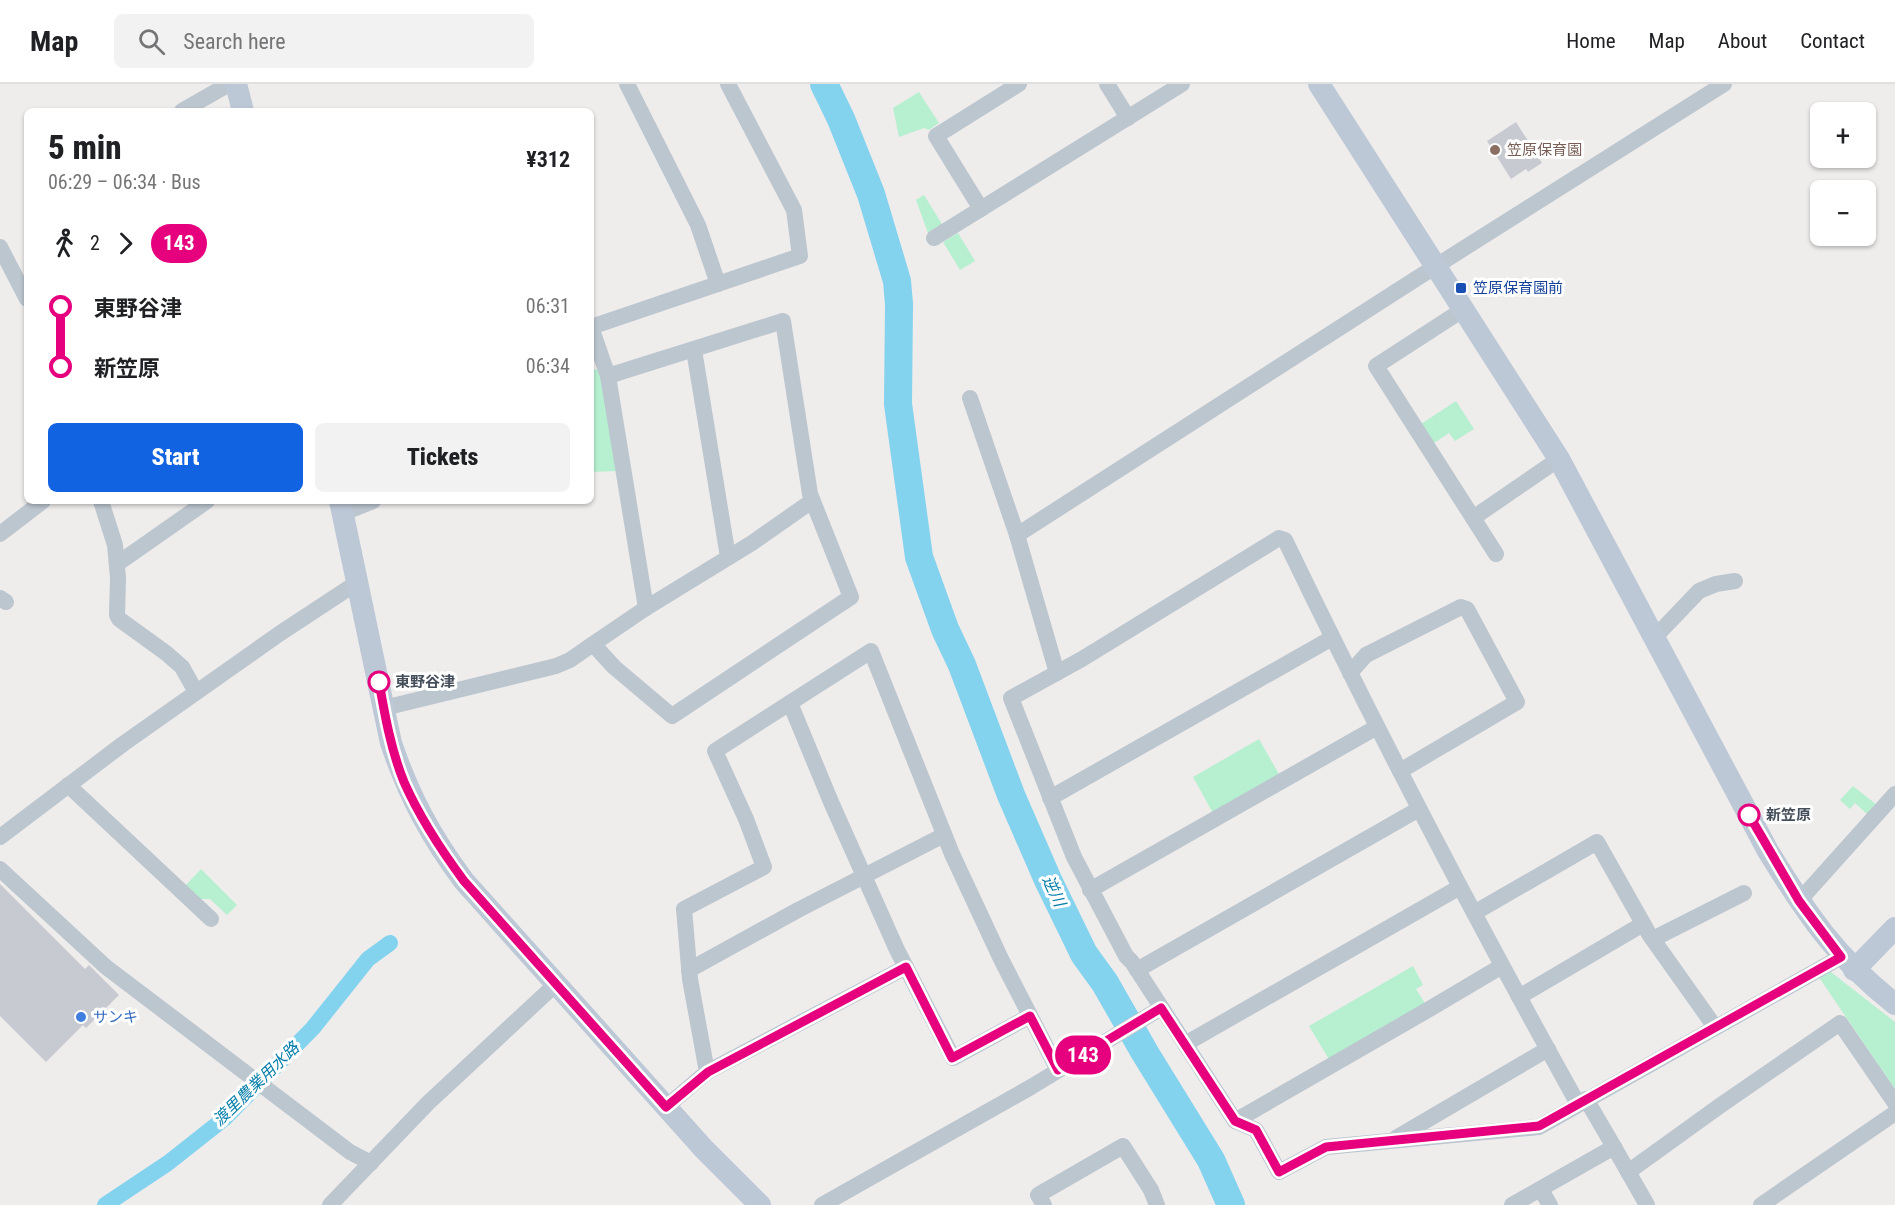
<!DOCTYPE html>
<meta charset="utf-8">
<style>
body{margin:0;font-family:"Roboto Condensed","Noto Sans JP",sans-serif;background:#f2f2f2;color:#202124;height:100vh;display:flex;flex-direction:column;font-size:22px;white-space:nowrap}
*{box-sizing:border-box;margin:0}
p{font-size:20px;color:#757577}
.icon{flex:none;width:33px;height:33px;fill:none;stroke:currentColor;stroke-width:2;stroke-linecap:round;stroke-linejoin:round}
.map{position:relative;flex:1;overflow:hidden}
.panel{position:absolute;left:24px;top:24px;width:570px;height:396px;display:flex;flex-direction:column;background:#fff;border-radius:9px;box-shadow:0 2px 4px #0004}
.panel>*{flex:none}
.badge{padding:0 12px;border-radius:20px;font-size:21px;line-height:39px}
.buttons{position:absolute;left:1810px;top:18px;display:grid;gap:12px}
.buttons a{display:grid;place-items:center;width:66px;height:66px;border-radius:9px;background:#fff;box-shadow:0 2px 4px #0004;font-size:30px}
.map>.badge{position:absolute;translate:-50% -50%;box-shadow:0 0 0 3px #fff}
.legs{display:flex;align-items:center;gap:9px;height:66px;padding:0 24px;font-size:20px}
.legs p{margin-inline-start:auto}
.summary{display:flex;align-items:center;justify-content:space-between;height:102px;padding:0 24px}
h1{font-size:33px;font-weight:800;line-height:45px}
.button{display:flex;gap:12px;margin-top:auto;padding:12px 24px}
.button a{flex:1;height:69px;border-radius:9px;background:#1263e2;color:#fff;font-size:24px;font-weight:800;line-height:69px;text-align:center}
.button a+a{background:#f2f2f2;color:#202124}
ul{padding:0 24px;list-style:none}
li{display:flex;align-items:center;gap:21px;height:60px;font-size:22px}
li i{display:grid;place-items:center;width:9px;height:100%;margin:0 8px;background:currentColor}
li i::after{content:'';width:15px;height:15px;margin:-8px;border:4px solid;border-radius:50%;background:#fff}
li p{margin-inline-start:auto}
li:first-child i{background:linear-gradient(#0000 50%,currentColor 0)}
li:last-child i{background:linear-gradient(currentColor 50%,#0000 0)}
header{display:flex;align-items:center;gap:36px;box-sizing:border-box;height:84px;padding:0 30px;background:#fff;border-bottom:2px solid #e0e0e0}
header strong{font-size:28px}
nav{display:flex;gap:33px;margin-inline-start:auto;font-size:21px}
.search{width:420px;height:54px;background:#f2f2f2;display:flex;align-items:center;gap:15px;box-sizing:border-box;padding:0 21px;border-radius:9px;color:#757577;font-size:22px}
.map>svg:first-child{display:block}
.green{fill:#b7f0d0}
.lines{fill:none;stroke-linecap:round;stroke-linejoin:round}
.canal{stroke:#83d2ee;stroke-width:16}
.river{stroke:#83d2ee;stroke-width:28}
.building{fill:#c8cad2}
.street{stroke:#bcc6cf;stroke-width:16}
.secondary{stroke:#bdc8d6;stroke-width:22}
.line-1-casing{stroke:#fff;stroke-width:14}
.line-1{stroke:#e6007e;stroke-width:9}
.education-dot{fill:#8d6e63;stroke:#fff;stroke-width:2}
.transit-dot{fill:#1a4fb4;stroke:#fff;stroke-width:2}
.stop-1-dot{fill:#fff;stroke:#e6007e;stroke-width:3}
.shop-dot{fill:#3f7fe0;stroke:#fff;stroke-width:2}
.labels{text-anchor:middle;dominant-baseline:central;stroke-width:6;stroke-linejoin:round;paint-order:stroke}
.education-label{font-size:15px;fill:#785e54;stroke:#fff;text-anchor:start}
.transit-label{font-size:15px;fill:#164399;stroke:#fff;text-anchor:start}
.stop-label{font-size:15px;font-weight:bold;fill:#444e5a;stroke:#fff;text-anchor:start}
.shop-label{font-size:15px;fill:#366cbe;stroke:#fff;text-anchor:start}
.water-label{font-size:16px;font-style:italic;fill:#077faa;stroke:#fff}
</style>
<header>
<strong>Map</strong>
<div class="search"><svg class="icon" aria-label="search" viewBox="0 0 24 24"><circle cx="10" cy="10" r="6"/><path d="M15 15l6 6"/></svg>Search here</div>
<nav><a>Home</a><a>Map</a><a>About</a><a>Contact</a></nav>
</header>
<div class="map">
<svg width="1895" height="1121" viewBox="0 0 1895 1121">
<rect width="100%" height="100%" fill="#efecec"/>
<g class="green">
<polygon points="919,8 939,39 929,46 924,44 899,53 893,24"/>
<polygon points="924,111 942,140 928,149 916,116"/>
<polygon points="958,149 975,177 960,186 943,158"/>
<polygon points="591,285 600,286 618,387 591,388"/>
<polygon points="1456,317 1474,345 1455,357 1449,349 1434,359 1421,340"/>
<polygon points="1259,655 1280,692 1214,731 1193,693"/>
<polygon points="1853,702 1877,721 1868,731 1855,719 1850,725 1840,716"/>
<polygon points="201,785 237,821 227,831 210,815 199,815 185,802"/>
<polygon points="1413,882 1423,901 1416,905 1426,921 1330,977 1309,942"/>
<polygon points="1827,885 1895,938 1895,1005 1816,889"/>
</g>
<g class="lines">
<polyline class="canal" points="105,1121 168,1079 225,1034 313,944 368,875 390,859"/>
<polyline class="river" points="824,0 841,35 871,110 897,197 899,220 898,320 919,473 945,545 962,581 1011,711 1048,796 1084,870 1105,899 1145,969 1211,1076 1231,1121"/>
</g>
<g class="building">
<polygon points="1516,38 1542,79 1528,88 1526,85 1511,95 1487,57"/>
<polygon points="0,800 85,885 89,881 119,911 86,944 83,941 46,978 0,932"/>
</g>
<g class="lines">
<g class="street">
<polyline points="627,0 698,141 718,200"/>
<polyline points="1107,0 1128,34"/>
<polyline points="182,27 229,0"/>
<polyline points="981,125 936,52 1019,0"/>
<polyline points="934,154 1182,0"/>
<polyline points="0,163 27,215"/>
<polyline points="1464,225 1376,282 1496,470"/>
<polyline points="591,243 800,172 794,126 728,0"/>
<polyline points="591,243 608,292"/>
<polyline points="694,266 728,473"/>
<polyline points="970,314 1017,451 1057,589"/>
<polyline points="101,417 115,461 118,494 117,531 119,535 166,569 182,583 196,608"/>
<polyline points="343,429 373,417"/>
<polyline points="1473,434 1559,375"/>
<polyline points="0,450 43,417"/>
<polyline points="1017,451 1436,182 1724,0"/>
<polyline points="117,480 207,417"/>
<polyline points="0,514 6,518"/>
<polyline points="646,524 752,459 812,417"/>
<polyline points="1654,554 1699,507 1716,500 1735,497"/>
<polyline points="1350,589 1366,571 1461,523 1467,525 1517,618 1400,687"/>
<polyline points="790,619 831,718 897,866 953,974 1030,932"/>
<polyline points="384,624 556,582 570,576 593,560 614,583 672,632 851,513 810,410 783,237 608,292 646,524 593,560"/>
<polyline points="68,701 211,835"/>
<polyline points="1050,714 1332,554"/>
<polyline points="0,753 123,660 279,550 358,498"/>
<polyline points="0,785 106,883 350,1068 371,1079"/>
<polyline points="1090,806 1377,643"/>
<polyline points="1799,817 1895,710"/>
<polyline points="1474,829 1597,758 1649,850 1715,943"/>
<polyline points="1653,855 1744,809"/>
<polyline points="689,886 798,826 944,751"/>
<polyline points="1137,886 1419,725"/>
<polyline points="1519,913 1643,840"/>
<polyline points="1185,960 1460,803"/>
<polyline points="707,988 906,883"/>
<path d="M1578,1020C1475,835 1377,647 1285,456L1279,454L1082,575L1011,614L1074,773L1126,872L1132,878L1235,1037L1256,1046L1279,1088L1326,1063L1539,1043L1841,873"/>
<polyline points="666,1023 707,988 690,895 684,825 764,783 746,735 715,667 871,567 952,770 1001,875 1058,986"/>
<polyline points="1235,1037 1426,927 1502,882"/>
<polyline points="1396,1054 1548,965"/>
<polyline points="1614,1063 1647,1121"/>
<polyline points="1628,1088 1721,1021 1840,939 1895,1019"/>
<polyline points="1541,1106 1550,1121"/>
<polyline points="330,1121 428,1019 557,899"/>
<polyline points="822,1121 1031,1003 1161,924"/>
<polyline points="1044,1121 1038,1111 1123,1062 1151,1106 1157,1121"/>
<polyline points="1512,1121 1614,1063 1586,1015"/>
<polyline points="1761,1121 1895,1029"/>
</g>
<g class="secondary">
<polyline points="236,0 243,27"/>
<path d="M1319,0L1559,375L1768,767C1806,829 1836,874 1895,920"/>
<path d="M340,417L391,659C409,712 431,753 464,797L703,1064L760,1121"/>
<polyline points="1854,886 1895,844"/>
</g>
</g>
<g class="lines">
<g class="line-1-casing">
<path id="line-1" d="M379,598C385,632 391,666 404,698C420,734 441,766 464,797L666,1023L708,988L906,883L952,974L1030,932L1058,986L1161,924L1235,1037L1256,1046L1279,1088L1326,1063L1539,1042L1841,873L1799,817L1749,731"/>
</g>
<use href="#line-1" class="line-1"/>
</g>
<circle class="education-dot" cx="1495" cy="66" r="6"/>
<rect class="transit-dot" x="1455" y="198" width="12" height="12" rx="3"/>
<g class="stop-1-dot">
<circle cx="379" cy="598" r="10"/>
<circle cx="1749" cy="731" r="10"/>
</g>
<circle class="shop-dot" cx="81" cy="933" r="6"/>
<g class="labels">
<g class="education-label">
<text x="1507" y="66">笠原保育園</text>
</g>
<g class="transit-label">
<text x="1473" y="204">笠原保育園前</text>
</g>
<g class="stop-label">
<text x="395" y="598">東野谷津</text>
<text x="1766" y="731">新笠原</text>
</g>
<g class="shop-label">
<text x="93" y="933">サンキ</text>
</g>
<g class="water-label">
<text transform="translate(1054 807) rotate(65)">逆川</text>
<text transform="translate(256 1000) rotate(-44)">渡里農業用水路</text>
</g>
</g>
</svg>
<div class="buttons">
<a>+</a>
<a>−</a>
</div>
<b class="badge" style="left:1083px;top:971px;background:#e6007e;color:#fff">143</b>
<section class="panel">
<div class="summary"><div><h1>5 min</h1><p>06:29 – 06:34 · Bus</p></div><b>¥312</b></div>
<div class="legs"><svg class="icon" aria-label="walk" viewBox="0 0 24 24"><circle cx="13" cy="4" r="2"/><path d="M13 8l-2 6 4 7M11 14l-3 7M7 12l3-4h3l4 4"/></svg>2<svg class="icon" aria-label="forward" viewBox="0 0 24 24"><path d="M9 5l7 7-7 7"/></svg><b class="badge" style="background:#e6007e;color:#fff">143</b></div>
<ul>
<li><i style="color:#e6007e"></i><b>東野谷津</b><p>06:31</p></li>
<li><i style="color:#e6007e"></i><b>新笠原</b><p>06:34</p></li>
</ul>
<div class="button"><a>Start</a><a>Tickets</a></div>
</section>
</div>
